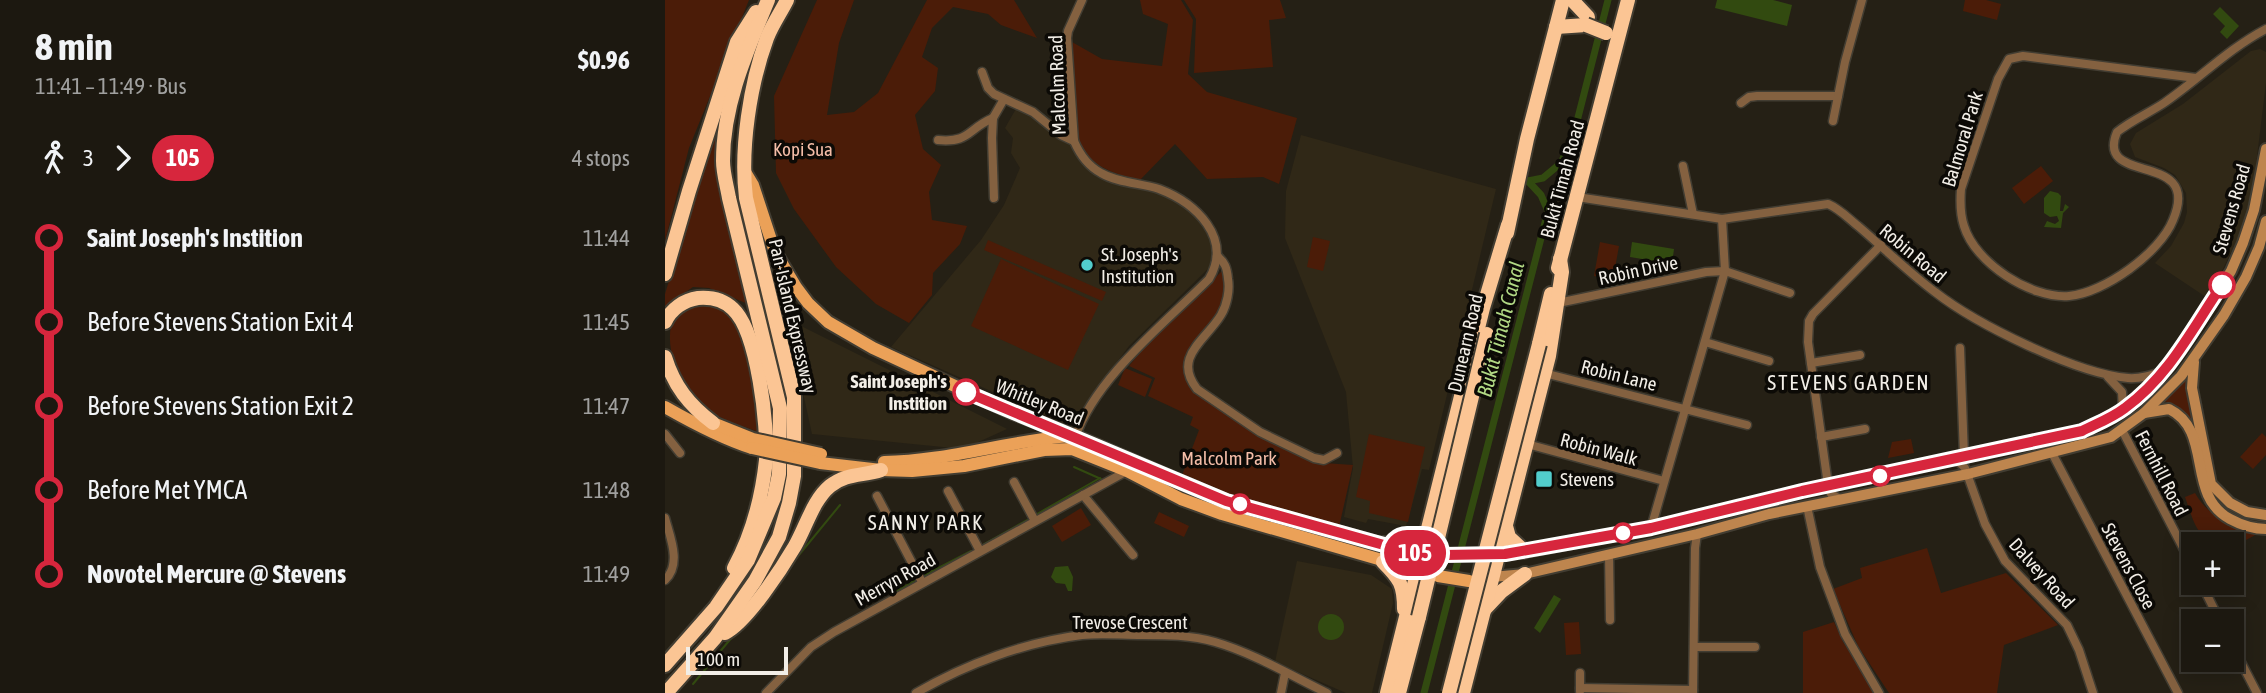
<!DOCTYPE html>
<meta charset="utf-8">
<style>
body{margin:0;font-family:"Asap Condensed",sans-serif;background:#252119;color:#f1f3f6;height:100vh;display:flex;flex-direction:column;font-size:26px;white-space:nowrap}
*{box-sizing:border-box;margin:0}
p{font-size:23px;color:#a0a09f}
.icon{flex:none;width:38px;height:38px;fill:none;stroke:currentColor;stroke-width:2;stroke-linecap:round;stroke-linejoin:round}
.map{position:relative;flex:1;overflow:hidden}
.details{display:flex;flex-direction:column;background:#1c1810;width:665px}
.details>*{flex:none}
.badge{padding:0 14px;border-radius:23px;font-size:24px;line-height:46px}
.buttons{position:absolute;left:1516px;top:532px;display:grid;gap:14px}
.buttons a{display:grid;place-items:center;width:63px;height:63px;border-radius:0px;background:#1c1810;box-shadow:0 4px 18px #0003,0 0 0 2px #3a3730;font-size:35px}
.scale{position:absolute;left:21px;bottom:18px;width:102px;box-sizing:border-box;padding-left:7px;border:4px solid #f2eee7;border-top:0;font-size:19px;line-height:24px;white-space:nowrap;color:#f2eee7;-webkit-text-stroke:5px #0c0a06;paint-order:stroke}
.map>.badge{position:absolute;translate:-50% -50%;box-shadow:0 0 0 4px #fff}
.legs{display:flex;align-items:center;gap:10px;height:77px;padding:0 35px;font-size:23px}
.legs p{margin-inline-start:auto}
.head{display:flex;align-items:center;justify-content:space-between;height:119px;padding:0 35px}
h1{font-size:38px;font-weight:700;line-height:52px}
ul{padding:0 35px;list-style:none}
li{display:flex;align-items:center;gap:24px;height:84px;font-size:26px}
li i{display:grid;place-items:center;width:10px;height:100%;margin:0 9px;background:currentColor}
li i::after{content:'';width:18px;height:18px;margin:-9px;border:5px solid;border-radius:50%;background:#1c1810}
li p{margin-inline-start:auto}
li:first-child i{background:linear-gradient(#0000 50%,currentColor 0)}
li:last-child i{background:linear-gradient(currentColor 50%,#0000 0)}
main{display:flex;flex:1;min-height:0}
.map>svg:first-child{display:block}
.built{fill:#302817}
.green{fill:#4b1c08}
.water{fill:#324a10}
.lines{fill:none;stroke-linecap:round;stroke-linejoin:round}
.stream{stroke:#324a10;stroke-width:2}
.canal{stroke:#324a10;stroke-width:7}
.street-casing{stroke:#423d32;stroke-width:11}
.secondary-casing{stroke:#423d32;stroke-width:14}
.primary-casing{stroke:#423d32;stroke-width:16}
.highway-casing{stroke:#423d32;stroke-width:18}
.street{stroke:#846140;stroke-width:8}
.secondary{stroke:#be854e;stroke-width:10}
.primary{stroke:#eba158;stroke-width:12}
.highway{stroke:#fbc594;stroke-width:14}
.primary-bridge-casing{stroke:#423d32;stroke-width:16;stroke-linecap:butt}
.highway-bridge-casing{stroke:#423d32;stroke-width:18;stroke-linecap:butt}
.primary-bridge{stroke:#eba158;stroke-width:12}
.highway-bridge{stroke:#fbc594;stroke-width:14}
.line-1-casing{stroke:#fff;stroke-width:16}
.line-1{stroke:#d7263d;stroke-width:10}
.poi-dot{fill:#52cdcc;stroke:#0c0a06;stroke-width:2.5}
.stop-1-dot{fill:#fff;stroke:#d7263d;stroke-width:3.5}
.labels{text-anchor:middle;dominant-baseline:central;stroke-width:7;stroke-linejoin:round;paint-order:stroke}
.street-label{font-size:19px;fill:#f2eee7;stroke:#0c0a06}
.park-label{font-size:19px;fill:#f4bda8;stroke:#0c0a06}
.poi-label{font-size:19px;fill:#f2eee7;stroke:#0c0a06;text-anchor:start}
.stop-label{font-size:19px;font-weight:bold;fill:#f2eee7;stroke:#0c0a06;text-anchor:end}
.water-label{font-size:21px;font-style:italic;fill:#b1d884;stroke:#0c0a06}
.neighbourhood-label{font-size:21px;letter-spacing:2px;fill:#f2eee7;stroke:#0c0a06}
</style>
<main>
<section class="details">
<div class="head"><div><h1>8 min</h1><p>11:41 – 11:49 · Bus</p></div><b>$0.96</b></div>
<div class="legs"><svg class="icon" aria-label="walk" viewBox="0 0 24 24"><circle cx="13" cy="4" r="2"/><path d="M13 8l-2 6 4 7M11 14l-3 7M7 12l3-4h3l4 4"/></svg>3<svg class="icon" aria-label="forward" viewBox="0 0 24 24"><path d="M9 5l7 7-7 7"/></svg><b class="badge" style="background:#d7263d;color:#fff">105</b><p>4 stops</p></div>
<ul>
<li><i style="color:#d7263d"></i><b>Saint Joseph's Instition</b><p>11:44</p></li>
<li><i style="color:#d7263d"></i><span>Before Stevens Station Exit 4</span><p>11:45</p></li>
<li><i style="color:#d7263d"></i><span>Before Stevens Station Exit 2</span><p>11:47</p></li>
<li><i style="color:#d7263d"></i><span>Before Met YMCA</span><p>11:48</p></li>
<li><i style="color:#d7263d"></i><b>Novotel Mercure @ Stevens</b><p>11:49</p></li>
</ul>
</section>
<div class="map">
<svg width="1601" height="693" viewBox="0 0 1601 693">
<rect width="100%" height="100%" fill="#252015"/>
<g class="built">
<polygon points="1595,49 1601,52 1601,83 1589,181 1582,212 1572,240 1558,269 1541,297 1490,263 1506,246 1519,223 1522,212 1521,193 1510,175 1499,168 1470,157 1465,144 1471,133 1518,104 1577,58 1586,51"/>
<polygon points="352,107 409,141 424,166 511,196 544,226 551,261 464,346 405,426 226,347 316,240 339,205 355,168 346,153 348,138 340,128"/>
<polygon points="636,135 831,189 764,470 757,469 741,526 703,519 701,523 679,517 688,468 681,392 620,238 621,191"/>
<polygon points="122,319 342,429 298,449 147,434"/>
<polygon points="632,561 706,575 727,589 728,603 707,693 681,693 610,662"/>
</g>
<g class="green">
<polygon points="0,0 84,0 24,148 0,241"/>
<polygon points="152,0 189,0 174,43 162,115 189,112 213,93 262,0 349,0 372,38 336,25 323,14 288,7 267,28 257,57 273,68 270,91 250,115 258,149 276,165 264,192 267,220 302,226 295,244 268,273 267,295 244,323 211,304 171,267 129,209 111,173 109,96"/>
<path d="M475,0H516L528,20L523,74L542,92L632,118L614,184L598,177L542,179L510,144L475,180C448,174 424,166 412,139L407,42L437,59L497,66L503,24L478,14Z"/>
<polygon points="519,0 615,0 621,18 604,20 608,67 529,73 531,19"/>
<polygon points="1300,0 1321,0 1336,4 1332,20 1298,11"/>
<polygon points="50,130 52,164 83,304 44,288 28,287 0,306 0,294"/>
<polygon points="1376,166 1388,181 1359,204 1347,188"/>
<polygon points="648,237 665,241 658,271 642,267"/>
<polygon points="323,240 441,292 437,301 319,250"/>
<polygon points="935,242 954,246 948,279 929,276"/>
<polygon points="336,259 434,304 403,370 306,326"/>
<path d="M559,269C561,283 561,299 554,312C540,340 501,353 528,390L593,434L659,463L688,465L674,527L562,497L516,478L534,430L525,425L528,417L483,396L490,378L464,366L478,349Z"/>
<path d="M47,304C88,319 89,395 94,432C55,418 26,410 11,368C5,350 3,338 7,320L30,306Z"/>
<polygon points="460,368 487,379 480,397 453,385"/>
<path d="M1522,373L1529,429C1520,415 1515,405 1498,401Z"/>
<polygon points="1597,433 1601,437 1601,455 1588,469 1575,457"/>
<polygon points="704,434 760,447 743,522 704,513 705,501 691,497"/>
<polygon points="1246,439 1249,453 1223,458 1227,442"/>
<path d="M1530,493C1545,519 1568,527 1596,532L1566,548V544C1532,544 1530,525 1520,497Z"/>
<polygon points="416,508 426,525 397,542 387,526"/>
<polygon points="494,512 524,526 519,537 489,523"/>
<polygon points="1262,548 1276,593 1341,573 1393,625 1339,645 1332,693 1224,693 1193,646 1168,589 1197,578 1195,568"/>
<polygon points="914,622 916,654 901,655 899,623"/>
<polygon points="1169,622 1178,642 1212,693 1138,693 1138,632"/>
</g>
<g class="water">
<polygon points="1052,0 1108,0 1127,5 1122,26 1050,8"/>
<polygon points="1555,7 1574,26 1562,39 1555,32 1560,26 1548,14"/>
<polygon points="1385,191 1393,193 1396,196 1395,211 1398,211 1400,204 1404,207 1398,213 1396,228 1379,227 1382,221 1390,224 1394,221 1392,216 1385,217 1379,213 1379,198"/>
<polygon points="967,242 1009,249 1007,264 965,257"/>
<polygon points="403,566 408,577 407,591 403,591 400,584 391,583 386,577 390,567"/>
<polygon points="889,595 896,599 875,633 869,628"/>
<circle cx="666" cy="627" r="13"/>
</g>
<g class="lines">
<g class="stream">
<polyline points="409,467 436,479"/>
<polyline points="372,514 435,478"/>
<polyline points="319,544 362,520"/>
<polyline points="129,561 175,505"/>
<polyline points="260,575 306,551"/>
<polyline points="230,592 251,580"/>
<polyline points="28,684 68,636"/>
</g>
<g class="canal">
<polyline points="863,181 878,178 896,163 908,137 943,0"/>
<polyline points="759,693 883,211 876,195 863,181"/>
</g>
<g class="street-casing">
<g id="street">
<polyline points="317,72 323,88 329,94 368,112 396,135 409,141"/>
<path d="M1531,78L1358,56L1344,59L1333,79L1296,189C1295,202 1295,214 1299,226C1310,263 1366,299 1404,296C1439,293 1495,253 1508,220C1538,149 1429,187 1452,132C1467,120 1484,113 1499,103C1534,79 1563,49 1601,29"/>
<polyline points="1076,103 1084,97 1092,96 1173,96"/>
<polyline points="1168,121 1180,62 1197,0"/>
<path d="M273,140C305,143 302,129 328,118"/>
<polyline points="1018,166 1028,214"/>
<path d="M912,197L1057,219L1163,204C1175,209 1184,219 1193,226C1219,248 1243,272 1270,292C1311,324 1412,374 1463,378C1475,379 1487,375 1499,371"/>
<polyline points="329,198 327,138 328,118 339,99"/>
<path d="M552,256C560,262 562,268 563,279C565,290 562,305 556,315C541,340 507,357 532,389L595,432L649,458L659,460L672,453"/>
<polyline points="893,303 1041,272 1060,271 1125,293"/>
<polyline points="1040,342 1104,361"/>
<polyline points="1295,348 1299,456"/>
<polyline points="1146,363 1195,355"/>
<polyline points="879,373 1082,425"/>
<polyline points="1443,377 1457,392 1458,410"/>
<polyline points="1457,430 1528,567"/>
<polyline points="0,434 15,453"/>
<polyline points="1156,437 1200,429"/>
<path d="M410,438C430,378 500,323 544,279C568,238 531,203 494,189C475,183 453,183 436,173C423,166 415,155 409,141L402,38L403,31L417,0"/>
<polyline points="862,444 999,481"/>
<polyline points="1387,453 1513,693"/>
<polyline points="1290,458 1300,468 1320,524 1340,561 1402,625 1414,650 1428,693"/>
<polyline points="349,482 370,521"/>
<polyline points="283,491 315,551"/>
<polyline points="418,495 468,555"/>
<polyline points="212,496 257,582"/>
<polyline points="1175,499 1166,494 1163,485 1143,342 1144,321 1148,314 1216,245"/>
<polyline points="1142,506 1155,567 1180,634 1214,693"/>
<path d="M0,518C5,537 17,564 0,580"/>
<polyline points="986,528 1060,271 1057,219"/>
<polyline points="944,554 945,620"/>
<polyline points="1536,583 1555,621"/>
<polyline points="1566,643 1592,693"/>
<polyline points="1029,647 1090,647"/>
<polyline points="915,688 1028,690"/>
<polyline points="915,691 915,673"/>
<polyline points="101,693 146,647 169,632 462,471"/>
<path d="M251,693C301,664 360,642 417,635C436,633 457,635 476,635C501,635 526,635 550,642C588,653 627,676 662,693"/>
<polyline points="616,693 620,673"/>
<polyline points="1028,693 1030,548 1032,534"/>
</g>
</g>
<g class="secondary-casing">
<g id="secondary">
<polyline points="1529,362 1527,388 1546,484 1565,503 1582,512 1601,515"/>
<path d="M1479,413L1504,409C1549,431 1520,495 1565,519C1576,525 1587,529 1601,529"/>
<polyline points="833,554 865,551 986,528 1137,491 1417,431 1458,410 1481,392 1501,370 1518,347 1566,271 1578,243 1589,210 1601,149"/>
<polyline points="827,577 860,574 1032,534 1104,514 1303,474 1446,437 1479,413 1516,376 1559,315 1581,277 1594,247 1601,221"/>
</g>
</g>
<g class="primary-casing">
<g id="primary">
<polyline points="79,170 88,185 110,252 131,287 143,303 163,322 208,348 348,413 410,436 561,501 744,552 778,555 829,554"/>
<path d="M0,407C28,423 56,438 87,448"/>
<polyline points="48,423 88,439"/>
<path d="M219,462C282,461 342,441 405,436"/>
<polyline points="155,463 216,470 247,471 299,466 379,450 407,449 462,471 516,499 557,514 762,573"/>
</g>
</g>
<g class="highway-casing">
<g id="highway">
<polyline points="907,0 923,17"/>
<polyline points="891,27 921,25"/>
<polyline points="842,233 862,139 898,0"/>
<polyline points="893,268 963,0"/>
<polyline points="0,274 24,191 72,42 91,12"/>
<path d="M0,322C6,309 19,300 33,298C46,297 59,300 68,309C93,332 103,427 101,460C97,497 87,535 69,568"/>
<polyline points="874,344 886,294"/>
<path d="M0,357C9,386 24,405 48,423"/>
<polyline points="841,526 844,537 859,551"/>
<path d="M718,544C736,546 751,548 763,532"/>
<path d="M718,562C735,579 739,585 739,609"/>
<polyline points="820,609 837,591 860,574"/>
<path d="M60,633C82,622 117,568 130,546C141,527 148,500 165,486C181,473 198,476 216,470"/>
<path d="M0,665L51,607L83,560L109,498L114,474L115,408L64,198C62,186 58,173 58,161C58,104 82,51 103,0"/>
<path d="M1,693L50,638L90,581L114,537L124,503L129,476V397L81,198C75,149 85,84 102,38C107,25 116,12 122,0"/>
<polyline points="722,693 818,308 843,225"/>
<polyline points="734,693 754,617"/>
<polyline points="798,693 884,356 897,272 895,259"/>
</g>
</g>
<use href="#street" class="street"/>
<use href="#secondary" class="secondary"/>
<use href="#primary" class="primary"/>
<use href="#highway" class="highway"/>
<g class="primary-bridge-casing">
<g id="primary-bridge">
<polyline points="88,439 156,454"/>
<polyline points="87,448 155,463"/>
<polyline points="773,576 804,581"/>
</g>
</g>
<g class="highway-bridge-casing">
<g id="highway-bridge">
<polyline points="921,25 941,33"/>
<polyline points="754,617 822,334"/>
<polyline points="784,693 874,344"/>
</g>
</g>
<use href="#primary-bridge" class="primary-bridge"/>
<use href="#highway-bridge" class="highway-bridge"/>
</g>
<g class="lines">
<g class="line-1-casing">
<path id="line-1" d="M301,392L561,501L744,552L778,555L840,554L986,528L1137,491L1417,431C1431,424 1447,418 1460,408C1504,376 1527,329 1557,285"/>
</g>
<use href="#line-1" class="line-1"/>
</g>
<g class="poi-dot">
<circle cx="422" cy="265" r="7"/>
<rect x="870" y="470" width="18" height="18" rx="3.5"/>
</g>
<g class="stop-1-dot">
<circle cx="1557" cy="285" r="12"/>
<circle cx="301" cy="392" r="12"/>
<circle cx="1215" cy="476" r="9"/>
<circle cx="575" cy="504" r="9"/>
<circle cx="958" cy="533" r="9"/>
</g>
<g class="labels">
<g class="street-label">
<text transform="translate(392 85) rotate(-92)">Malcolm Road</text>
<text transform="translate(1297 139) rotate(-73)">Balmoral Park</text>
<text transform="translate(897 179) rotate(-75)">Bukit Timah Road</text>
<text transform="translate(1566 209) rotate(-74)">Stevens Road</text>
<text transform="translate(1248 253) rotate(40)">Robin Road</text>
<text transform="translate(973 270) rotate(-12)">Robin Drive</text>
<text transform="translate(128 316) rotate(77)">Pan-Island Expressway</text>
<text transform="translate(800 343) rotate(-77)">Dunearn Road</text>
<text transform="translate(954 375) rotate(14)">Robin Lane</text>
<text transform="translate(375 402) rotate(22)">Whitley Road</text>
<text transform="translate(934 449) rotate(15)">Robin Walk</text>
<text transform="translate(1497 473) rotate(63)">Fernhill Road</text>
<text transform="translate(1464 566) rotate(62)">Stevens Close</text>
<text transform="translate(1377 573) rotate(48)">Dalvey Road</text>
<text transform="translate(230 579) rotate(-29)">Merryn Road</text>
<text x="465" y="622">Trevose Crescent</text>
</g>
<g class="park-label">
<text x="138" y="149">Kopi Sua</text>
<text x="564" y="458">Malcolm Park</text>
</g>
<g class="poi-label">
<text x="436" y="254">St. Joseph's<tspan x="436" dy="22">Institution</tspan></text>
<text x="895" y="479">Stevens</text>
</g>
<g class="stop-label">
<text x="282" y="381">Saint Joseph's<tspan x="282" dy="22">Instition</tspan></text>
</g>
<g class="water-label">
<text transform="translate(835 329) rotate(-76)">Bukit Timah Canal</text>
</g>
<g class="neighbourhood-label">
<text x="1184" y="382">STEVENS GARDEN</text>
<text x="261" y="522">SANNY PARK</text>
</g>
</g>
</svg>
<div class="buttons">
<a>+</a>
<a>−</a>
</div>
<div class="scale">100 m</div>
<b class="badge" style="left:750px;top:553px;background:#d7263d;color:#fff">105</b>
</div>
</main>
